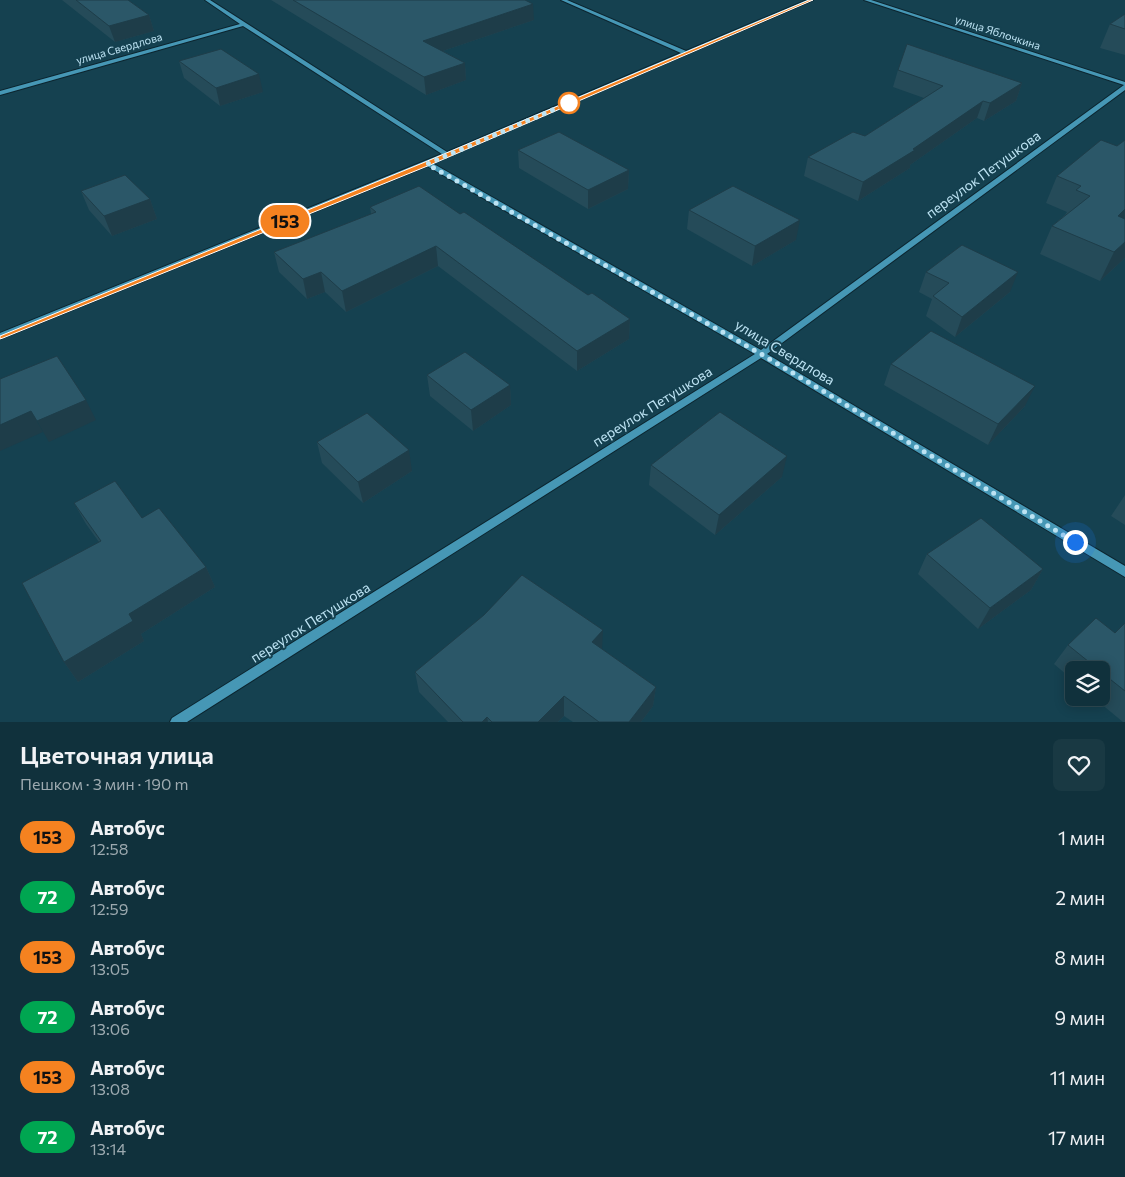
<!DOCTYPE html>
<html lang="ru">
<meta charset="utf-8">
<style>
body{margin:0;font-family:Commissioner,sans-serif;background:#193943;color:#f1f3f6;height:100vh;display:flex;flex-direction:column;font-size:19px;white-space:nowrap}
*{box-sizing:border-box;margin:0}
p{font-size:16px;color:#9ca9af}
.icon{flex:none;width:28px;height:28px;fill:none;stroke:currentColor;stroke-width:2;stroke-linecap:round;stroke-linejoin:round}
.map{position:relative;height:722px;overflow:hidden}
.details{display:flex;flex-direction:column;background:#10313c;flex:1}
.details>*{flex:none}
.badge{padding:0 10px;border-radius:16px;font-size:18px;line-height:32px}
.controls{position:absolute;left:1065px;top:661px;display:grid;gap:10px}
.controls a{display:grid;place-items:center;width:45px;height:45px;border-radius:8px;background:#10313c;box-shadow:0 2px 12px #0003,0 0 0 1px #304c56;font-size:25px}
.you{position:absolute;width:25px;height:25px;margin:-12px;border:4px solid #fff;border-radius:50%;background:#1a73e8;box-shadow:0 0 0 8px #1a73e833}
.map>.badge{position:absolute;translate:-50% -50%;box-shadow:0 0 0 2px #fff}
.round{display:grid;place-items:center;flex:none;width:52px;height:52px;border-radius:8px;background:#193943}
.head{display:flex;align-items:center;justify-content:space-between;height:85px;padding:0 20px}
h1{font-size:24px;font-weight:600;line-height:38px}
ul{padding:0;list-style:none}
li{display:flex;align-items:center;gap:15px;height:60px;padding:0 20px}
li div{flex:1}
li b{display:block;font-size:19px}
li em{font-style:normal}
li .badge{min-width:55px;font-weight:700;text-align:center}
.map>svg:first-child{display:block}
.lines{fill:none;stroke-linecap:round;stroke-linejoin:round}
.minor-casing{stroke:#0c252f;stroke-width:2}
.minor{fill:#4697b5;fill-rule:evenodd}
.wall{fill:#254b59}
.shaded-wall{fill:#1e3d49}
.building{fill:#2b5768;stroke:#1e3d49}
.line{fill:#f58220;stroke:#fff}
.walk{stroke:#bde3f3;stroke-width:5;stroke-dasharray:0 9}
.stop-dot{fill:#fff;stroke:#f58220;stroke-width:2.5}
.labels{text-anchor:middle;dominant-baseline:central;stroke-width:4;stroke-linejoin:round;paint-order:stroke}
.far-street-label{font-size:11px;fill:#bde3f3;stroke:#154150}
.street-label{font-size:14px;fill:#bde3f3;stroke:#154150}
</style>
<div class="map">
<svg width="1125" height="722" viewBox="0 0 1125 722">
<rect width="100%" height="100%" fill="#154150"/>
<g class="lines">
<g class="minor-casing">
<polygon id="minor" points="205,0 210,0 447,152 681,53 561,0 567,0 686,51 807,0 813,0 432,163 761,350 1124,85 864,0 871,0 1125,82 1125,90 767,354 1125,566 1125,577 761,358 187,722 170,722 172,718 755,354 427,166 0,339 0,333 442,154 243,26 0,95 0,91 240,24"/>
</g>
<use href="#minor" class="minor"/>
</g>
<g class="wall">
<polygon points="62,0 128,0 149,15 154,31 115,42"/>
<polygon points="271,0 525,0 534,20 443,51 465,63 466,80 426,95"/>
<polygon points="1125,14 1125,55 1100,48 1110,24"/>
<polygon points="179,61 263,92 220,106 184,78"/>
<polygon points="898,70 1022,83 1016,101 984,121 977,118 910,165 910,168 858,201 804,176 808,157 865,136 924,98 893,87"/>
<polygon points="1125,140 1125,258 1100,281 1040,254 1052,226 1065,215 1067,212 1046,203 1057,176 1117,146"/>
<polygon points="518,150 629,170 628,189 588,209 519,168"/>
<polygon points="81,191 150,199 157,219 112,236 89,210"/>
<polygon points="370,207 460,214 588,295 630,319 629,339 577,371 438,266 346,312 325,292 307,299 279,272 274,252 371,214"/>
<polygon points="689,210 796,240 752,266 687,229"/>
<polygon points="926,272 1010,292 955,337 926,316 932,299 919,292"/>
<polygon points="891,364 1025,406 988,445 884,385"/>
<polygon points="427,375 510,385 511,405 473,431 430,396"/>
<polygon points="317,442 412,471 363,503 322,463"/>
<polygon points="651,465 782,477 715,535 649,485"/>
<polygon points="1125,495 1125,525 1111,516"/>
<polygon points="74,503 142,518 206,567 215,587 141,634 144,641 78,682 64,662 99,542 86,524"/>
<polygon points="927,554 1043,569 1031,590 978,629 918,574"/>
<polygon points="1125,623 1125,722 1123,722 1094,698 1101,698 1101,670 1074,670 1074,681 1054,664 1068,645 1115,633"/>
<polygon points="602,649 656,687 653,706 641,722 573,722 564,716 558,722 448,722 419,692 415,672"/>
</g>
<g class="shaded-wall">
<polygon points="533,4 534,20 425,57 423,41"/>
<polygon points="149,15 154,31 115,42 109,26"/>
<polygon points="465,63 466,80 426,95 424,77"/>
<polygon points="259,74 263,92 220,106 216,88"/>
<polygon points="1022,83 1016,101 984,121 990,103"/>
<polygon points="983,101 977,118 910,165 910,168 858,201 863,182"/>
<polygon points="629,170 628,189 588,209 588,190"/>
<polygon points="150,199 157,219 112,236 104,216"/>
<polygon points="1125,209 1125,225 1118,216"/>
<polygon points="800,220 796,240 752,266 755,246"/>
<polygon points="1125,242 1125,258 1100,281 1114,252"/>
<polygon points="436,246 438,266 346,312 342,291"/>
<polygon points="321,272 325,292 307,299 303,279"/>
<polygon points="1018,272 1010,292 955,337 962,317"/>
<polygon points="630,319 629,339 577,371 577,351"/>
<polygon points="510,385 511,405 473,431 471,410"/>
<polygon points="1035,386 1025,406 988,445 998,424"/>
<polygon points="86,400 96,420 49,442 37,421"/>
<polygon points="31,411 43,432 0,451 0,425"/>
<polygon points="409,450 412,471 363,503 358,482"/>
<polygon points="787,456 782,477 715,535 719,515"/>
<polygon points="206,567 215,587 141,634 144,641 78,682 64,662 129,614"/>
<polygon points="1043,569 1031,590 978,629 990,608"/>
<polygon points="603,630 602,650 592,642"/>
<polygon points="656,687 653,706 641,722 629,722"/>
<polygon points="564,696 564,716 558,722 538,722"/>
<polygon points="487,717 488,722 482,722"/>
</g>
<g class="building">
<polygon points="76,0 128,0 149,15 109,26"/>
<polygon points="293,0 525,0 533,4 423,41 465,63 424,77"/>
<polygon points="1125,14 1125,29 1110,24"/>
<polygon points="907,44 1022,83 990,103 983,101 913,149 915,150 863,182 808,157 853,132 865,136 943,86 898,70"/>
<polygon points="221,49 259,74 216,88 179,61"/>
<polygon points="559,132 629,170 588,190 518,150"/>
<polygon points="1101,140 1117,146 1125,140 1125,209 1118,216 1125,219 1125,242 1114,252 1052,226 1090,196 1076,190 1081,186 1057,176"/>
<polygon points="125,175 150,199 104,216 81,191"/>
<polygon points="419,186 460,214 464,212 588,295 592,293 630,319 577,351 436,246 342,291 321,272 303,279 274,252 376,212 370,207"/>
<polygon points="733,186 800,220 755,246 689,210"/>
<polygon points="962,245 1018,272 962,317 933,296 949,283 926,272"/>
<polygon points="931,331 1035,386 998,424 891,364"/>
<polygon points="465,352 510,385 471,410 427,375"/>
<polygon points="57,356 86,400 37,421 31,411 0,425 0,379"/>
<polygon points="720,412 787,456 719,515 651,465"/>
<polygon points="367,413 409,450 358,482 317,442"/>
<polygon points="115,481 142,518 159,508 206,567 129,614 133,621 64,662 22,583 101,541 74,503"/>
<polygon points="981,518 1043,569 990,608 927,554"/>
<polygon points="522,575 603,630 592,642 656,687 629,722 599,722 564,696 538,722 492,722 487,717 482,722 463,722 415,672 484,615"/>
<polygon points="1096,618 1115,633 1125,623 1125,691 1101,672 1101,670 1099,670 1068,645"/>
</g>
<polygon class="line" points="809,0 813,0 430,165 3,338 0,339 0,336 425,162"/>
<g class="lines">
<polyline class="walk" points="569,103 427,164 761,354 1075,542"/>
</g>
<circle class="stop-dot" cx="569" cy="103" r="10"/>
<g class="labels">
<g class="far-street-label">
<text transform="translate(998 32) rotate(18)">улица Яблочкина</text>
<text transform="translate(119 48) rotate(-16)">улица Свердлова</text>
</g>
<g class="street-label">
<text transform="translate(983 174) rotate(-36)">переулок Петушкова</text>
<text transform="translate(785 352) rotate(31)">улица Свердлова</text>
<text transform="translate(652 406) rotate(-32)">переулок Петушкова</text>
<text transform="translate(310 622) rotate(-32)">переулок Петушкова</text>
</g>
</g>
</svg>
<div class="controls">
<a><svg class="icon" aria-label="layers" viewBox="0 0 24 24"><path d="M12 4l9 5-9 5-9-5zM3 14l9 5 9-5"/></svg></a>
</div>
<div class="you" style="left:1075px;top:542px"></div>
<b class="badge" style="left:285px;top:221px;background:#f58220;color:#111">153</b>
</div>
<section class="details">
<div class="head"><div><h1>Цветочная улица</h1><p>Пешком · 3 мин · 190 m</p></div><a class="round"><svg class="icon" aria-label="heart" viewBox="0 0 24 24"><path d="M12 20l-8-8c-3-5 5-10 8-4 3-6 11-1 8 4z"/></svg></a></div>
<ul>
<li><span class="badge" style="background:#f58220;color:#111">153</span><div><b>Автобус</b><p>12:58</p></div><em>1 мин</em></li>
<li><span class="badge" style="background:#00a651;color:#fff">72</span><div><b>Автобус</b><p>12:59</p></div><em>2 мин</em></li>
<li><span class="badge" style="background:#f58220;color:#111">153</span><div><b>Автобус</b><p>13:05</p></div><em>8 мин</em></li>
<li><span class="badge" style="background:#00a651;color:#fff">72</span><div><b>Автобус</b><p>13:06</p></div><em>9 мин</em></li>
<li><span class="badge" style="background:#f58220;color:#111">153</span><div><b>Автобус</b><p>13:08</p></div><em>11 мин</em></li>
<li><span class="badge" style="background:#00a651;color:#fff">72</span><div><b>Автобус</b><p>13:14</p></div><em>17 мин</em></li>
</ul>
</section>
